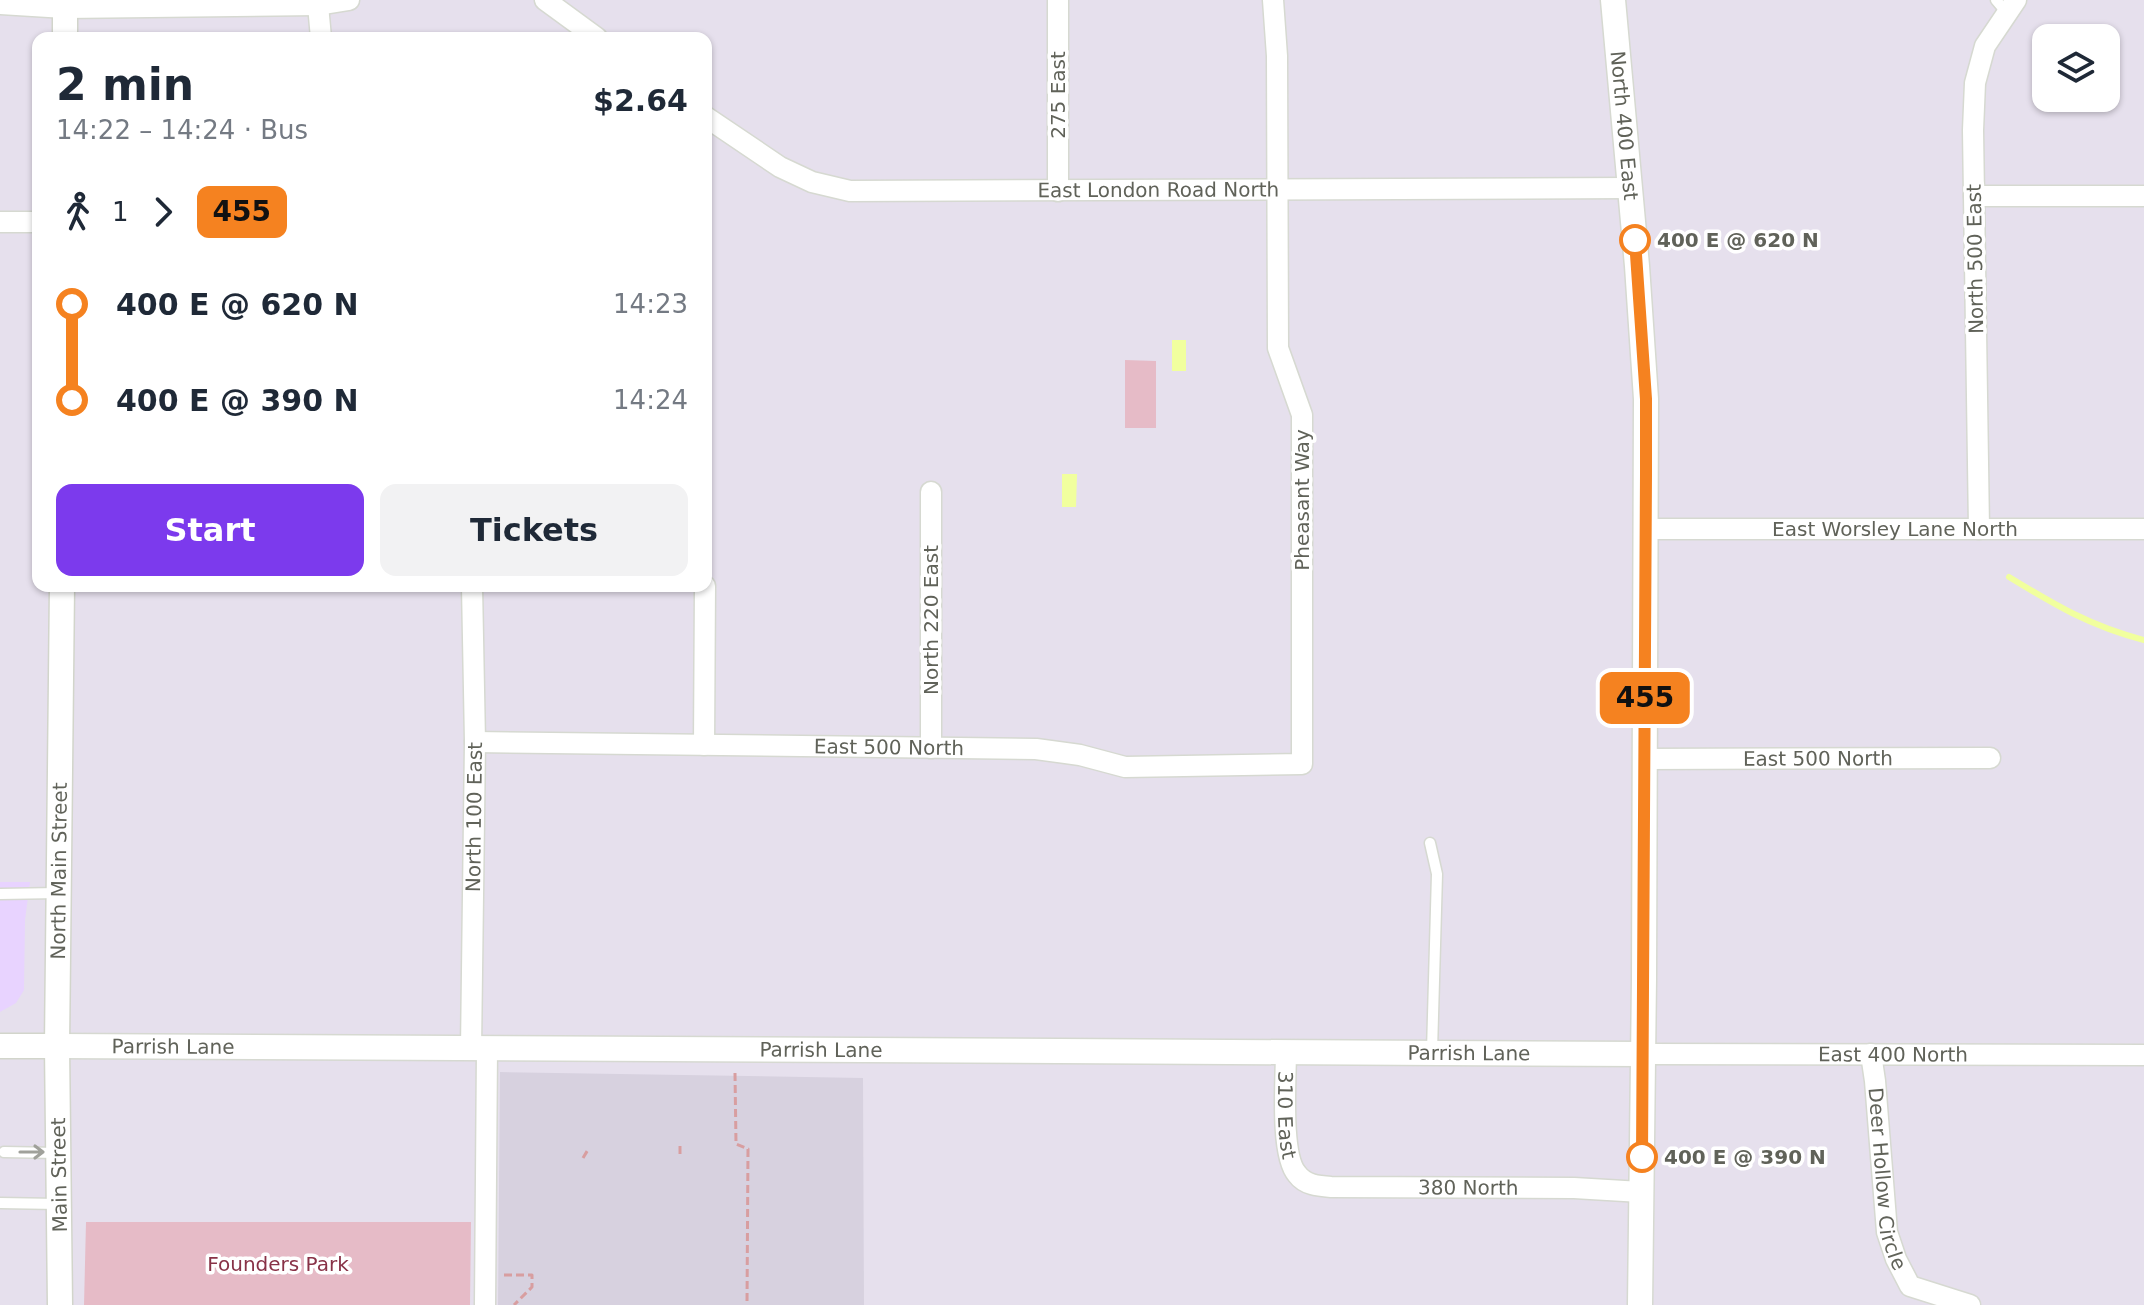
<!DOCTYPE html>
<meta charset="utf-8">
<style>
body{margin:0;font-family:"DejaVu Sans",sans-serif;background:#f2f2f3;color:#1f2937;height:100vh;display:flex;flex-direction:column;font-size:30px;white-space:nowrap}
*{box-sizing:border-box;margin:0}
p{font-size:26px;color:#747a83}
.icon{flex:none;width:44px;height:44px;fill:none;stroke:currentColor;stroke-width:2;stroke-linecap:round;stroke-linejoin:round}
.map{position:relative;flex:1;overflow:hidden}
.details{position:absolute;left:32px;top:32px;width:680px;height:560px;display:flex;flex-direction:column;background:#fff;border-radius:16px;box-shadow:0 2px 6px #0004}
.details>*{flex:none}
.badge{padding:0 16px;border-radius:12px;font-size:28px;line-height:52px}
.controls{position:absolute;left:2032px;top:24px;display:grid;gap:16px}
.controls a{display:grid;place-items:center;width:88px;height:88px;border-radius:16px;background:#fff;box-shadow:0 2px 6px #0004;font-size:40px}
.map>.badge{position:absolute;translate:-50% -50%;box-shadow:0 0 0 4px #fff}
.legs{display:flex;align-items:center;gap:12px;height:88px;padding:0 24px;font-size:26px}
.legs p{margin-inline-start:auto}
.headline{display:flex;align-items:center;justify-content:space-between;height:136px;padding:0 24px}
h1{font-size:44px;font-weight:700;line-height:60px}
.action{display:flex;gap:16px;margin-top:auto;padding:16px 24px}
.action a{flex:1;height:92px;border-radius:16px;background:#7c3aed;color:#fff;font-size:32px;font-weight:700;line-height:92px;text-align:center}
.action a+a{background:#f2f2f3;color:#1f2937}
ul{padding:0 24px;list-style:none}
li{display:flex;align-items:center;gap:28px;height:96px;font-size:30px}
li i{display:grid;place-items:center;width:12px;height:100%;margin:0 10px;background:currentColor}
li i::after{content:'';width:20px;height:20px;margin:-10px;border:6px solid;border-radius:50%;background:#fff}
li p{margin-inline-start:auto}
li:first-child i{background:linear-gradient(#0000 50%,currentColor 0)}
li:last-child i{background:linear-gradient(currentColor 50%,#0000 0)}
.map>svg:first-child{display:block}
.commercial{fill:#e8d3ff}
.education{fill:#d7d1df}
.green{fill:#e6bbc7}
.water{fill:#f1ff9e}
.lines{fill:none;stroke-linecap:round;stroke-linejoin:round}
.stream{stroke:#f1ff9e;stroke-width:6}
.service-casing{stroke:#d6d9d1;stroke-width:13}
.minor-casing{stroke:#d6d9d1;stroke-width:23}
.tertiary-casing{stroke:#d6d9d1;stroke-width:27}
.secondary-casing{stroke:#d2d5cb;stroke-width:27}
.path{stroke:#d89ea0;stroke-width:3;stroke-dasharray:8 4;stroke-linecap:butt}
.service{stroke:#fff;stroke-width:10}
.minor{stroke:#fff;stroke-width:20}
.tertiary{stroke:#fff;stroke-width:24}
.secondary{stroke:#fff;stroke-width:24}
.oneway{stroke:#a0a19b}
.line-1-casing{stroke:#fff;stroke-width:18}
.line-1{stroke:#f58220;stroke-width:12}
.stop-1-dot{fill:#fff;stroke:#f58220;stroke-width:4}
.labels{text-anchor:middle;dominant-baseline:central;stroke-width:7;stroke-linejoin:round;paint-order:stroke}
.street-label{font-size:20px;fill:#606259;stroke:#fff}
.stop-label{font-size:20px;font-weight:bold;fill:#606259;stroke:#fff;text-anchor:start}
.park-label{font-size:20px;fill:#883247;stroke:#fff}
</style>
<div class="map">
<svg width="2144" height="1305" viewBox="0 0 2144 1305">
<rect width="100%" height="100%" fill="#e6e0ed"/>
<polygon class="commercial" points="0,882 30,882 25,920 24,990 16,1003 0,1012"/>
<polygon class="education" points="500,1072 863,1078 864,1305 498,1305"/>
<g class="green">
<polygon points="1125,360 1156,361 1156,428 1125,428"/>
<polygon points="86,1222 471,1222 470,1305 84,1305"/>
</g>
<g class="water">
<rect x="1172" y="340" width="14" height="31"/>
<polygon points="1062,474 1077,474 1076,507 1062,507"/>
</g>
<g class="lines">
<path class="stream" d="M2009,577C2055,605 2090,626 2144,640"/>
<g class="service-casing">
<g id="service">
<polyline points="1996,0 2007,13"/>
<polyline points="1430,843 1437,874 1432,1051"/>
<polyline points="0,894 58,893"/>
<polyline points="4,1152 58,1153"/>
<polyline points="0,1203 58,1204"/>
</g>
</g>
<g class="minor-casing">
<g id="minor">
<polyline points="545,0 597,38"/>
<polyline points="1058,0 1058,191"/>
<polyline points="0,4 65,8 318,5 349,0"/>
<polyline points="318,5 321,38"/>
<path id="s1" d="M706,117L780,167L812,182L850,191L1630,188"/>
<polyline points="1974,196 2144,196"/>
<polyline points="0,222 38,222"/>
<polyline points="931,492 931,748"/>
<path id="s2" d="M1647,529H2144"/>
<polyline points="1979,529 1973,130 1975,83 1985,46 2016,0"/>
<path id="s3" d="M475,742L1036,749L1080,755L1125,767L1302,764V415L1278,348L1277,56L1273,0"/>
<polyline points="704,745 705,586"/>
<path id="s4" d="M1644,759L1990,758"/>
<path id="s5" d="M471,1049L475,742L472,586"/>
<path id="s6" d="M1286,1051C1286,1078 1280,1155 1297,1174C1305,1185 1318,1186 1331,1187L1574,1188L1641,1192"/>
<path id="s7" d="M1643,1054L2144,1055"/>
<path id="s8" d="M1871,1054L1875,1081L1887,1232L1896,1259L1910,1286L1970,1305"/>
<polyline points="485,1305 487,1049"/>
</g>
</g>
<g class="tertiary-casing">
<g id="tertiary">
<path id="s9" d="M1613,0L1637,266L1646,399L1644,979L1640,1305"/>
<path id="s10" d="M57,1046L1643,1054"/>
</g>
</g>
<g class="secondary-casing">
<g id="secondary">
<polyline points="65,38 65,0"/>
<polyline points="0,1046 57,1046"/>
<path id="s11" d="M60,1305L57,1046L62,586"/>
</g>
</g>
<g class="path">
<polyline points="735,1073 736,1144 748,1149 747,1305"/>
<polyline points="680,1146 680,1158"/>
<polyline points="583,1158 589,1148"/>
<polyline points="504,1275 532,1275 532,1287 514,1305"/>
</g>
<use href="#service" class="service"/>
<use href="#minor" class="minor"/>
<use href="#tertiary" class="tertiary"/>
<use href="#secondary" class="secondary"/>
</g>
<defs><path id="oneway-shaft" d="M-6 0H5M1.5-3L5.5 0L1.5 3" fill="none" stroke-width="1.6" stroke-linecap="round" stroke-linejoin="round" transform="scale(2)"/></defs>
<use class="oneway" href="#oneway-shaft" transform="translate(32 1152)"/>
<g class="lines">
<g class="line-1-casing">
<polyline id="line-1" points="1635,240 1646,399 1646,474 1642,1157"/>
</g>
<use href="#line-1" class="line-1"/>
</g>
<g class="stop-1-dot">
<circle cx="1635" cy="240" r="14"/>
<circle cx="1642" cy="1157" r="14"/>
</g>
<g class="labels">
<g class="street-label">
<text transform="translate(1058 95) rotate(-90)">275 East</text>
<text stroke="none"><textPath href="#s9" startOffset="126">North 400 East</textPath></text>
<text stroke="none"><textPath href="#s1" startOffset="472">East London Road North</textPath></text>
<text transform="translate(1975 259) rotate(-91)">North 500 East</text>
<text transform="translate(1302 500) rotate(-90)">Pheasant Way</text>
<text stroke="none"><textPath href="#s2" startOffset="248">East Worsley Lane North</textPath></text>
<text transform="translate(931 620) rotate(-90)">North 220 East</text>
<text stroke="none"><textPath href="#s3" startOffset="414">East 500 North</textPath></text>
<text stroke="none"><textPath href="#s4" startOffset="174">East 500 North</textPath></text>
<text stroke="none"><textPath href="#s5" startOffset="232">North 100 East</textPath></text>
<text stroke="none"><textPath href="#s11" startOffset="434">North Main Street</textPath></text>
<text stroke="none"><textPath href="#s10" startOffset="116">Parrish Lane</textPath></text>
<text stroke="none"><textPath href="#s10" startOffset="764">Parrish Lane</textPath></text>
<text stroke="none"><textPath href="#s10" startOffset="1412">Parrish Lane</textPath></text>
<text stroke="none"><textPath href="#s7" startOffset="250">East 400 North</textPath></text>
<text stroke="none"><textPath href="#s6" startOffset="64">310 East</textPath></text>
<text transform="translate(59 1175) rotate(-91)">Main Street</text>
<text stroke="none"><textPath href="#s8" startOffset="126">Deer Hollow Circle</textPath></text>
<text stroke="none"><textPath href="#s6" startOffset="300">380 North</textPath></text>
</g>
<g class="stop-label">
<text x="1657" y="240">400 E @ 620 N</text>
<text x="1664" y="1157">400 E @ 390 N</text>
</g>
<g class="park-label">
<text x="278" y="1264">Founders Park</text>
</g>
</g>
</svg>
<div class="controls">
<a><svg class="icon" aria-label="layers" viewBox="0 0 24 24"><path d="M12 4l9 5-9 5-9-5zM3 14l9 5 9-5"/></svg></a>
</div>
<b class="badge" style="left:1645px;top:698px;background:#f58220;color:#111">455</b>
<section class="details">
<div class="headline"><div><h1>2 min</h1><p>14:22 – 14:24 · Bus</p></div><b>$2.64</b></div>
<div class="legs"><svg class="icon" aria-label="walk" viewBox="0 0 24 24"><circle cx="13" cy="4" r="2"/><path d="M13 8l-2 6 4 7M11 14l-3 7M7 12l3-4h3l4 4"/></svg>1<svg class="icon" aria-label="forward" viewBox="0 0 24 24"><path d="M9 5l7 7-7 7"/></svg><b class="badge" style="background:#f58220;color:#111">455</b></div>
<ul>
<li><i style="color:#f58220"></i><b>400 E @ 620 N</b><p>14:23</p></li>
<li><i style="color:#f58220"></i><b>400 E @ 390 N</b><p>14:24</p></li>
</ul>
<div class="action"><a>Start</a><a>Tickets</a></div>
</section>
</div>
